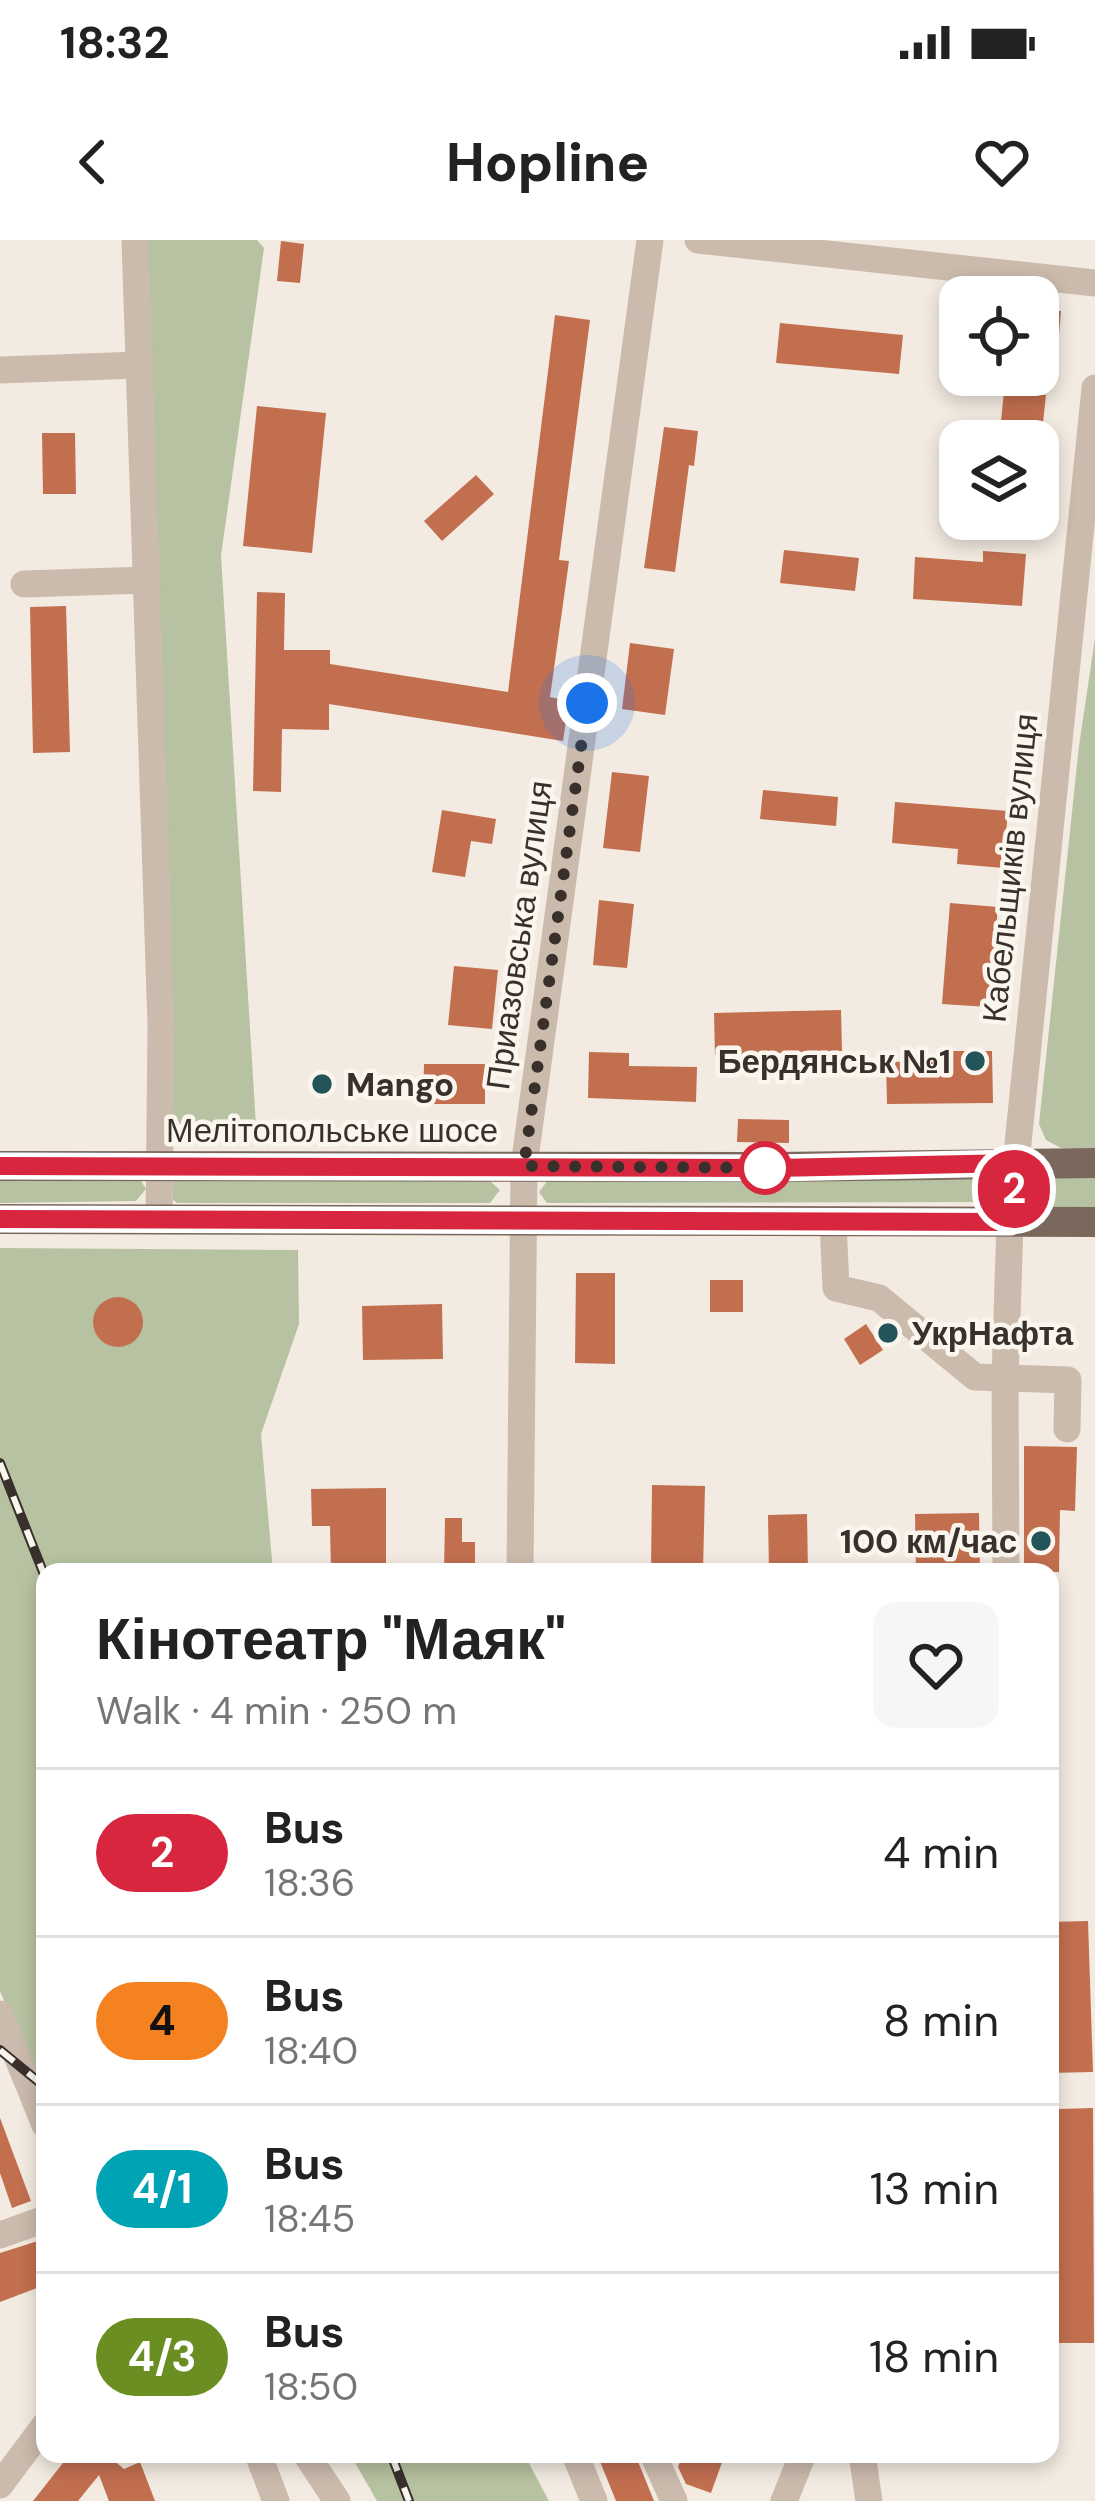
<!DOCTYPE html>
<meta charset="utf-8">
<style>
body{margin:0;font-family:"DM Sans",sans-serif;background:#f6f6f6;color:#222;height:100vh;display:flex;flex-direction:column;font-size:45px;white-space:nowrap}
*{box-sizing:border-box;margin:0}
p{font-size:39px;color:#767676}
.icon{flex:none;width:66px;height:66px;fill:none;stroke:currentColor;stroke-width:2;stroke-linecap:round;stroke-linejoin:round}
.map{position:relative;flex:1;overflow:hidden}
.details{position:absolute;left:36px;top:1323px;width:1023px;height:900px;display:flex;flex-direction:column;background:#fff;border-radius:24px;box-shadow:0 6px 18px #0003}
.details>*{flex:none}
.badge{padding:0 24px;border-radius:39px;font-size:42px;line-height:78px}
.controls{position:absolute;left:939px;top:36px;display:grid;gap:24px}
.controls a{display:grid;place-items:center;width:120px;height:120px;border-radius:24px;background:#fff;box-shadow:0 6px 18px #0003;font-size:60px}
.you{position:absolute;width:60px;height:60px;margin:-30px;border:9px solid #fff;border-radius:50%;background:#1a73e8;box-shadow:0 0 0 18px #1a73e833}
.map>.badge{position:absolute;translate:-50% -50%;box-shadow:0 0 0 6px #fff}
.round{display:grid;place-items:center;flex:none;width:126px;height:126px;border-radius:24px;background:#f6f6f6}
.head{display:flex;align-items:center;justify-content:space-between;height:204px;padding:0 60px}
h1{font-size:57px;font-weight:800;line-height:90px}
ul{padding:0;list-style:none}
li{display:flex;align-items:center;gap:36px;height:168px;padding:0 60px;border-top:3px solid #e0e0e0}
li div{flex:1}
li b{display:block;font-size:45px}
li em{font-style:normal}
li .badge{min-width:132px;font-weight:700;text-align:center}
.status{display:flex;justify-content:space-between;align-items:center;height:84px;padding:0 60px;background:#fff;direction:ltr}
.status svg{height:33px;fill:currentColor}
header{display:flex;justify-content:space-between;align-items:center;height:156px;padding:0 60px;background:#fff;font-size:54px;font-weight:800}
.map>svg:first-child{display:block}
.green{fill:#b6c2a1}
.building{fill:#c26f50}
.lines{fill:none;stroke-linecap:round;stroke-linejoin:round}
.minor{stroke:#cbbbad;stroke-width:27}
.major{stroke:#7a685d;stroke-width:30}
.rail-casing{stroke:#39302b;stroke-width:10}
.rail{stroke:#faf5ed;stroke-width:6;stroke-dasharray:18;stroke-linecap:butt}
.line-casing{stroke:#fff;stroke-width:27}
.line{stroke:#d7263d;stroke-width:18}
.walk{stroke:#39302b;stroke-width:12;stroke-dasharray:0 21.6}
.poi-dot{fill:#22545a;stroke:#faf5ed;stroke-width:4.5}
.stop-dot{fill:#fff;stroke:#d7263d;stroke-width:6}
.labels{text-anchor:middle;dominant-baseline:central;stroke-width:9;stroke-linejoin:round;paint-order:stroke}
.street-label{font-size:33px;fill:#39302b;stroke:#faf5ed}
.poi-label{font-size:33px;font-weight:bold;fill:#39302b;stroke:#faf5ed;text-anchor:end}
</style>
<div class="status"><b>18:32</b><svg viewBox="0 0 49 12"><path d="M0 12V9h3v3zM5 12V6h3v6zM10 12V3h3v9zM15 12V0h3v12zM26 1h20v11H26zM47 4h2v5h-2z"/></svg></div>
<header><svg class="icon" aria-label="back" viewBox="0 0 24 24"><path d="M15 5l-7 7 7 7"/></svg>Hopline<svg class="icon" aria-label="heart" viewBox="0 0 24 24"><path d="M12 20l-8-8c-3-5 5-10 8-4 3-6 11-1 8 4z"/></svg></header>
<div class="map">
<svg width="1095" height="2261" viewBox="0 0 1095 2261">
<rect width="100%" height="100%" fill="#f3ebe1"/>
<g class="green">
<polygon points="148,0 257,0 264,8 221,316 257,902 169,904"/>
<polygon points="1095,398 1095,909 1061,908 1046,900 1039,884 1079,506"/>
<polygon points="1046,935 1095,935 1095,970 1047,970 1040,954"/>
<polygon points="177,939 490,941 500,950 490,963 177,963 173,960 173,942"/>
<polygon points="0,940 141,941 146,949 136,961 0,963"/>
<polygon points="548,940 991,940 1001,950 991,962 547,963 539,952"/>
<polygon points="0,1008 298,1010 299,1084 261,1194 273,1332 45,1332 45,1858 0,1751"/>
<polygon points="350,2214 524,2214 549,2261 377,2261"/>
</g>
<g class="building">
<polygon points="281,1 304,4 300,43 277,41"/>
<polygon points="1038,69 1061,71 1056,130 1038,128"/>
<polygon points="555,75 590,80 559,320 569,321 550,457 569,461 563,501 329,464 329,490 282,489 281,552 253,551 257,352 285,353 284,410 330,410 330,424 508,452"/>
<polygon points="780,83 903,95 899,134 776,123"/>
<polygon points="1004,151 1046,155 1041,201 999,201"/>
<polygon points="257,166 326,173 312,313 243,306"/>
<polygon points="664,187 698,191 694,226 689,225 675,332 644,328"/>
<polygon points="42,193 75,193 76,254 43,254"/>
<polygon points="476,235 494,254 442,301 424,281"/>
<polygon points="784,310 859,318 855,351 780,343"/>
<polygon points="983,311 1026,314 1022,366 913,359 915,317 983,322"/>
<polygon points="66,366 70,512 33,513 30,367"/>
<polygon points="630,403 674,409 665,475 622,469"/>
<polygon points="612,532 649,536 640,612 603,608"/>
<polygon points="763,550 838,557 836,586 760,579"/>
<polygon points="895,562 1008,571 1003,628 957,624 958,609 892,603"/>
<polygon points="442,570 496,579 492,604 471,601 465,637 432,632"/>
<polygon points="599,660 634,664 627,728 593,725"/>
<polygon points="950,663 998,667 989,767 942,764"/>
<polygon points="454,726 498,730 492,789 448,785"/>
<polygon points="841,770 842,811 715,815 714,773"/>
<polygon points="953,811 992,811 993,863 887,864 886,822 953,821"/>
<polygon points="589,812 629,813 629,826 697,827 696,862 588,858"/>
<polygon points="424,824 485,824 485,864 423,864"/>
<polygon points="738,879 789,880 789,903 737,902"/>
<polygon points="576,1033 615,1033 615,1124 575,1123"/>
<rect x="710" y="1040" width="33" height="32"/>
<circle cx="118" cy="1082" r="25"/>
<polygon points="442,1064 443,1119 363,1120 362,1066"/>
<polygon points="866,1084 883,1110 860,1125 844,1099"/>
<polygon points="1024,1206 1077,1207 1075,1271 1060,1270 1059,1332 1024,1332"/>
<polygon points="652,1245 705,1246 703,1332 651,1332"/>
<polygon points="386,1248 386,1332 331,1332 330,1286 312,1286 311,1249"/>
<polygon points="979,1273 980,1332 916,1332 915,1274"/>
<polygon points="807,1274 808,1332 769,1332 768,1275"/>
<polygon points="445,1278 462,1278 462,1302 475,1302 475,1332 444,1332"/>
<polygon points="1088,1681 1093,1832 1050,1833 1050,1682"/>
<polygon points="1093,1868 1094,2103 1059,2103 1058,1869"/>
<polygon points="0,1878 31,1961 12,1968 0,1933"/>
<polygon points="41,2000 45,2010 45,2045 0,2062 0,2013"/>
<polygon points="70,2214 115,2214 112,2219 124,2229 140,2222 155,2261 109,2261 99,2235 78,2261 33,2261"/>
<polygon points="597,2214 635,2214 654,2261 616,2261"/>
<polygon points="683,2214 725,2214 711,2253 686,2244 678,2227"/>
</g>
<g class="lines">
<g class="minor">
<polyline points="135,0 161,785 159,980"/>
<polyline points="698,0 1095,43"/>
<polyline points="0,130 139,125"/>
<polyline points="24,344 146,340"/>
<polyline points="833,981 836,1048 879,1058 975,1137 1068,1140 1067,1189"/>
<polyline points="520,1332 524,926 650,0"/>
<polyline points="1006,1332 1005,1139 1010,982 1095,148"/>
<polyline points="0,1774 45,1885"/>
<polyline points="0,1995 45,1979"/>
<polyline points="258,2214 276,2261"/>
<polyline points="306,2214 337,2261"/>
<polyline points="575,2214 594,2261"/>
<polyline points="653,2214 674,2261"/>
<polyline points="862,2214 869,2261"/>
<polyline points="0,2245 45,2185"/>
<polyline points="784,2261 803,2214"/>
</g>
<g class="major">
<polyline points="0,926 774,927 1095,923"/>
<polyline points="0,979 1095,982"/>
</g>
<g class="rail-casing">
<g id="rail">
<polyline points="0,1223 45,1337"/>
<polyline points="0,1810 45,1847"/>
<polyline points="391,2214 409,2261"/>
</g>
</g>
<use href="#rail" class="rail"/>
</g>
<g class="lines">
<g class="line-casing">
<polyline id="line" points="0,926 774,928 1016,923 1010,982 0,979"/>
</g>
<use href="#line" class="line"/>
<polyline class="walk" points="587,463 524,926 774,928 765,928"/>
</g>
<g class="poi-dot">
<circle cx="975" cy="821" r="12"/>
<circle cx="322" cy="844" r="12"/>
<circle cx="888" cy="1093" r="12"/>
<circle cx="1041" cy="1301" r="12"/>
</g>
<circle class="stop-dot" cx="765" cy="928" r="24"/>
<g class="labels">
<g class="street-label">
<text transform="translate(1010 628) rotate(-84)">Кабельщиків вулиця</text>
<text transform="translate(519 695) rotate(-82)">Приазовська вулиця</text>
<text x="332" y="890">Мелітопольське шосе</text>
</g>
<g class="poi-label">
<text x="951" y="821">Бердянськ №1</text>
<text x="346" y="844" text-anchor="start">Mango</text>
<text x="912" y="1093" text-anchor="start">УкрНафта</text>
<text x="1017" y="1301">100 км/час</text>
</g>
</g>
</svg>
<div class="controls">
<a><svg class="icon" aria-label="locate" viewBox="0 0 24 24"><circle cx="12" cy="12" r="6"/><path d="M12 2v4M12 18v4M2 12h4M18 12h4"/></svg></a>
<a><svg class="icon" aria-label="layers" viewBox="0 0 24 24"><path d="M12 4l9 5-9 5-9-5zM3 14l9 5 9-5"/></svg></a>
</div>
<div class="you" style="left:587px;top:463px"></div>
<b class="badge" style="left:1014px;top:949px;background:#d7263d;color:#fff">2</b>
<section class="details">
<div class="head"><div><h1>Кінотеатр &quot;Маяк&quot;</h1><p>Walk · 4 min · 250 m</p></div><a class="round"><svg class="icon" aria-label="heart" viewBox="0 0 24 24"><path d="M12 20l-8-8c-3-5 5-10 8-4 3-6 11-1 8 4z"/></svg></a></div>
<ul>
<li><span class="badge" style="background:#d7263d;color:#fff">2</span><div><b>Bus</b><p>18:36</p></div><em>4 min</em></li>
<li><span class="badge" style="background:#f58220;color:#111">4</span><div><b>Bus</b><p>18:40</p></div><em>8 min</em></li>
<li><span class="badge" style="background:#00a3b4;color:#fff">4/1</span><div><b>Bus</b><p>18:45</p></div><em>13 min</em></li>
<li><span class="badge" style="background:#6b8e23;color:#fff">4/3</span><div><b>Bus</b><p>18:50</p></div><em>18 min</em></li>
</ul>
</section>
</div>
